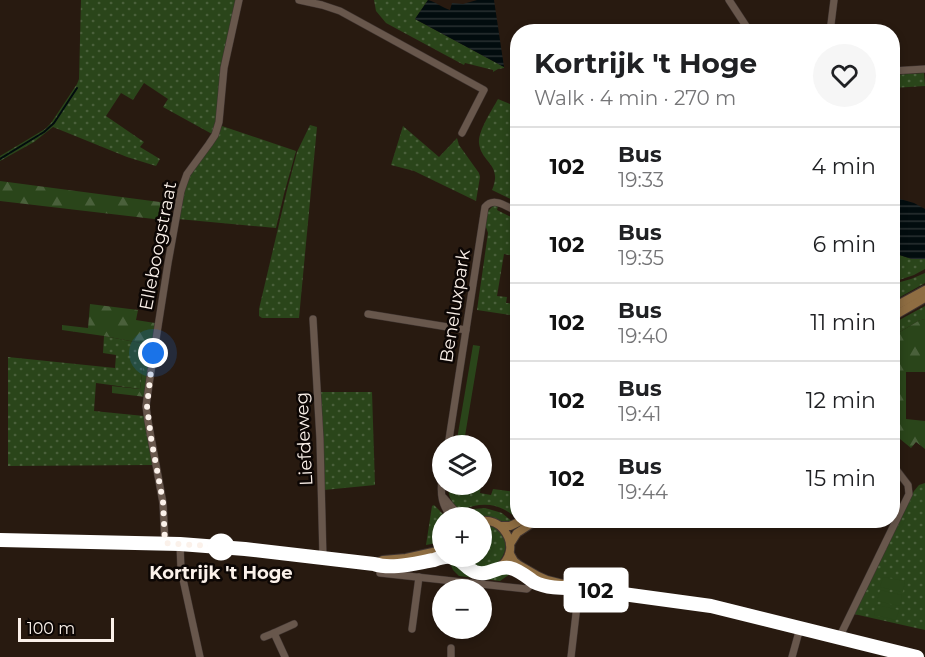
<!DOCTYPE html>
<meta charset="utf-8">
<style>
body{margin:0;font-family:Montserrat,sans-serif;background:#f6f6f6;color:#202124;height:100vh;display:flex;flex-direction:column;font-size:22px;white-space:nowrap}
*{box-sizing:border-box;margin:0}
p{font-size:20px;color:#757577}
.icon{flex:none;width:33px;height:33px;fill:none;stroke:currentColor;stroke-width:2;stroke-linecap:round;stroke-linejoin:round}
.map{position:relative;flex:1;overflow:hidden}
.sheet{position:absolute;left:510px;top:24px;width:390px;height:504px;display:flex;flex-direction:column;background:#fff;border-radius:24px;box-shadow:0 3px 9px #0003}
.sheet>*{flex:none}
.badge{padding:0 12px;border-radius:4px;font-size:21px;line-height:39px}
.fabs{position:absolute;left:432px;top:435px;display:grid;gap:12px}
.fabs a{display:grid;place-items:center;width:60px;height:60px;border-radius:50%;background:#fff;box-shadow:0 3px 9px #0003;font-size:30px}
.scale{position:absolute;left:18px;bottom:15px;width:96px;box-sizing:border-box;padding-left:6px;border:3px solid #fbf1ea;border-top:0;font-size:16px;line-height:21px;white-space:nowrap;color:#fbf1ea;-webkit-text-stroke:4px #0c0604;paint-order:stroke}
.you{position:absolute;width:30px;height:30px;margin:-15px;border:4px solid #fff;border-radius:50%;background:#1a73e8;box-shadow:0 0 0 9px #1a73e833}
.map>.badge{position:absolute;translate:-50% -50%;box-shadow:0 0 0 3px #fff}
.round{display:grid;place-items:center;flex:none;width:63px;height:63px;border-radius:32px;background:#f6f6f6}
.head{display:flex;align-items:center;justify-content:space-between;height:102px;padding:0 24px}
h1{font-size:28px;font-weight:700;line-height:45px}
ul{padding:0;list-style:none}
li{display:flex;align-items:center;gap:18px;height:78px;padding:0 24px;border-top:2px solid #e0e0e0}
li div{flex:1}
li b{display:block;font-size:22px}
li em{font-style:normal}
li .badge{min-width:66px;font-weight:700;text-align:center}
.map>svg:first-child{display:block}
.grass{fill:url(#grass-dots)}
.forest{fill:url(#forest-firs)}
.garden{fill:#2a451a}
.water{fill:url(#water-rules)}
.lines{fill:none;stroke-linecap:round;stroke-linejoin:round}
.stream{stroke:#020c0e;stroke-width:2}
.minor-casing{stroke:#3f3430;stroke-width:8}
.major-casing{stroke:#3f3430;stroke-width:10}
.minor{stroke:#68574c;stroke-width:7}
.major{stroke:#8e6d42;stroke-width:8}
.line-casing{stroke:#fff;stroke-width:14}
.line{stroke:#fff;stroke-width:9}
.walk{stroke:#fbf1ea;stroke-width:6;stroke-dasharray:0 10.8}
.stop-dot{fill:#fff;stroke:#fff;stroke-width:3}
.labels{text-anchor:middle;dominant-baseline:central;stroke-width:5;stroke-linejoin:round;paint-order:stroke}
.street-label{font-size:18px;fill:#fbf1ea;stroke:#0c0604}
.stop-label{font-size:18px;font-weight:bold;fill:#fbf1ea;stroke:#0c0604}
</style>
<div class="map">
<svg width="925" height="657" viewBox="0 0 925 657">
<defs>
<pattern id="grass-dots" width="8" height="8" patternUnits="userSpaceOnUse" patternTransform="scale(1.5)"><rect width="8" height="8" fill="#2a451a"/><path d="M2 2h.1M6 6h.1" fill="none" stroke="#4a603b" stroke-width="1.8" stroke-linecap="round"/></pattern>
<pattern id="forest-firs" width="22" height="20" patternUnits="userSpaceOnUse" patternTransform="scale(1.5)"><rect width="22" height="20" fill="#2a451a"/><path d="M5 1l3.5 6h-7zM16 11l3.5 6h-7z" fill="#4a603b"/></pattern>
<pattern id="water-rules" width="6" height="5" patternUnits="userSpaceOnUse" patternTransform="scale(1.5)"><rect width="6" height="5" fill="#020c0e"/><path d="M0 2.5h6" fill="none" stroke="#283031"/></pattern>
</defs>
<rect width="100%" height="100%" fill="#281a10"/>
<g class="grass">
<polygon points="81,0 236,0 218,113 212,134 163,107 168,99 144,83 133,100 121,93 106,116 144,142 140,147 160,159 156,166 127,157 53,127 34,142 0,161 0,156 45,129 51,123 77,84 79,79"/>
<polygon points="374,0 428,0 415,19 504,67 504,68 498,69 493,72 493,70 465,63 464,65 462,64 386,23 376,11"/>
<polygon points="924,73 925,86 893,88 893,75"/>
<path d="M498,99L517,107V202L492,190C503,164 481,163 479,143C478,131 492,110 498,99Z"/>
<polygon points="310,125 317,127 299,318 262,318 259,316 259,309 287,190 297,152"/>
<polygon points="222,126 296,151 284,194 276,228 178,219 185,184"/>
<polygon points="403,126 439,157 457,138 459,145 479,173 480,177 476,201 414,171 391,165"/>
<polygon points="494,205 498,206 497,210 517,220 517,241 516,241 514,256 504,254 497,296 507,297 506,303 517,304 517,316 477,310 488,233 485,224 488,211"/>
<polygon points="893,253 912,259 925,259 925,269 914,275 893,282"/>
<polygon points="925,273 925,283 893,301 893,284 911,279"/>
<polygon points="925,306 925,319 920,320 893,336 892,324"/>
<polygon points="104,336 146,344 140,389 96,383 94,411 144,416 153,465 8,466 8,357 115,368 116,355 103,353"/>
<polygon points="319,392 372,392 375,485 324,490"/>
<polygon points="925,483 925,630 854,614 914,491 919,485"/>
<path d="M449,485H481L480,493L491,495L493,489L517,492V514L514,516C497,502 479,502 460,511C452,502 447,497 449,485Z"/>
<polygon points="434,505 446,517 442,518 442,542 426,545 432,506"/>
<path d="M485,508L502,513L514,523C504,525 498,520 488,518C479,516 471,519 462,515L474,509Z"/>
<path d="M485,524C531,535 489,594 464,557L482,556V525Z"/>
<polygon points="448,559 457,562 465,569 513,572 500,581 459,576 453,570"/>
</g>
<g class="forest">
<polygon points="0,181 175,204 167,209 166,214 172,219 171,221 0,201"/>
<polygon points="90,304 138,310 136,320 155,323 146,397 112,393 112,386 140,389 146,344 104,336 62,330 62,325 88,328"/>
<polygon points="925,319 925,372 906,372 906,419 925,421 925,449 916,442 911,448 900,439 893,446 893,336 920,320"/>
</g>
<g class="garden">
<polygon points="473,345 480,346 464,442 462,442 461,445 456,445"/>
<polygon points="883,577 905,581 903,592 880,587"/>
<polygon points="880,590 902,595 900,606 877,601"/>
<polygon points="876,605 899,610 896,620 874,615"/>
</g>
<g class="water">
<path d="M428,0C434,1 443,8 450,10L452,3L463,4L477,0H494L504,67L415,19Z"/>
<polygon points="893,197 914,203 925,209 925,259 912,259 893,253"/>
</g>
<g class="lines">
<polyline class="stream" points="0,159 44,132 54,123 77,88"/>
<g class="minor-casing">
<g id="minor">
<polyline points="299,0 322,5 340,11 484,90 462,133"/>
<polyline points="729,0 750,32"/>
<polyline points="830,32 834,0"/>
<polyline points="892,71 925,69"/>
<polyline points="368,314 466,330"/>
<polyline points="313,319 320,439 323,558"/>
<path d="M448,446L485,207C494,196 507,207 518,212"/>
<path d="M442,479C440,495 442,506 452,518"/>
<polyline points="444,498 461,518"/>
<polyline points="165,543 163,503 148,421 146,406 151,371 168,263 181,191 187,174 209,144 215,135 219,122 224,68 239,0"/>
<polyline points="180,544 181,570 200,657"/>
<polyline points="380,573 527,589 537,578"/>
<polyline points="412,629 419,577"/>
<polyline points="274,633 294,624"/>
<polyline points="264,637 274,633 285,657"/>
<polyline points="839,638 909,494 908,485 892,464"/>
<polyline points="451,657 451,648"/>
<polyline points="571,657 579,588"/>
<polyline points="792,657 800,628"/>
</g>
</g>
<g class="major-casing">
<g id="major">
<polyline points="892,308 925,290"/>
<polyline points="892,317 925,298"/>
<polyline points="501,526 510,526 523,520"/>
<path d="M0,540L180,544L245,549L374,564C401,573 437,550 460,560"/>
<polyline points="510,544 517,533 537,520"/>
<polyline points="510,554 514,561 519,565 538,576 547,580 579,588 711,606 917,657"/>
<path d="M459,557C478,594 529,560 503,529C498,523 490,520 482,521"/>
<polyline points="374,564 383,560 406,558 442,550"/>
<path d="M500,568C515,567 523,576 536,582C547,588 559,588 570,588"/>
</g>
</g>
<use href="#minor" class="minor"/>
<use href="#major" class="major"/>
</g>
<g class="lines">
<g class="line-casing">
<path id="line" d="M0,540L180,544L245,549L374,564C392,570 416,563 434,560C439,558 446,556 452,557C462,559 465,568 475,572C489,577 497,565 510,568C519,570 527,577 534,582C548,589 564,588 579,588L711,606L917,657"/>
</g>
<use href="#line" class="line"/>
<polyline class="walk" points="153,353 147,406 151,438 163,502 165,543 224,547 221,547"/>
</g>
<circle class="stop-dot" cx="221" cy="547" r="12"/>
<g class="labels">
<g class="street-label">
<text transform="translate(158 246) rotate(-79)">Elleboogstraat</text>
<text transform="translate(455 306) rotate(-81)">Beneluxpark</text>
<text transform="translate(304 439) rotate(-93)">Liefdeweg</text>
</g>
<g class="stop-label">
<text x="221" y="573">Kortrijk 't Hoge</text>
</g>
</g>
</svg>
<div class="fabs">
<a><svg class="icon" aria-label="layers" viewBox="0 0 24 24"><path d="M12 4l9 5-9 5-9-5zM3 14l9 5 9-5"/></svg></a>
<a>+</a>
<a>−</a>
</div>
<div class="scale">100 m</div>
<div class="you" style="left:153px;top:353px"></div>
<b class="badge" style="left:596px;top:590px;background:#fff;color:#111">102</b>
<section class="sheet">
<div class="head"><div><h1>Kortrijk 't Hoge</h1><p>Walk · 4 min · 270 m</p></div><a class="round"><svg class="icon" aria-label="heart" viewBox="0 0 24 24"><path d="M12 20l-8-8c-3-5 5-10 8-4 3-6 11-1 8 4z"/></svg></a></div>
<ul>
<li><span class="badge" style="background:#fff;color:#111">102</span><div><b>Bus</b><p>19:33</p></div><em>4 min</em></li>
<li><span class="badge" style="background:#fff;color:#111">102</span><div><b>Bus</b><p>19:35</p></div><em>6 min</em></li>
<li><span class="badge" style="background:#fff;color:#111">102</span><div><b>Bus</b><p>19:40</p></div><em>11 min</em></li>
<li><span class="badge" style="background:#fff;color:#111">102</span><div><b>Bus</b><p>19:41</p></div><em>12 min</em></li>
<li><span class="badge" style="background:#fff;color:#111">102</span><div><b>Bus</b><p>19:44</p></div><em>15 min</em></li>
</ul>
</section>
</div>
